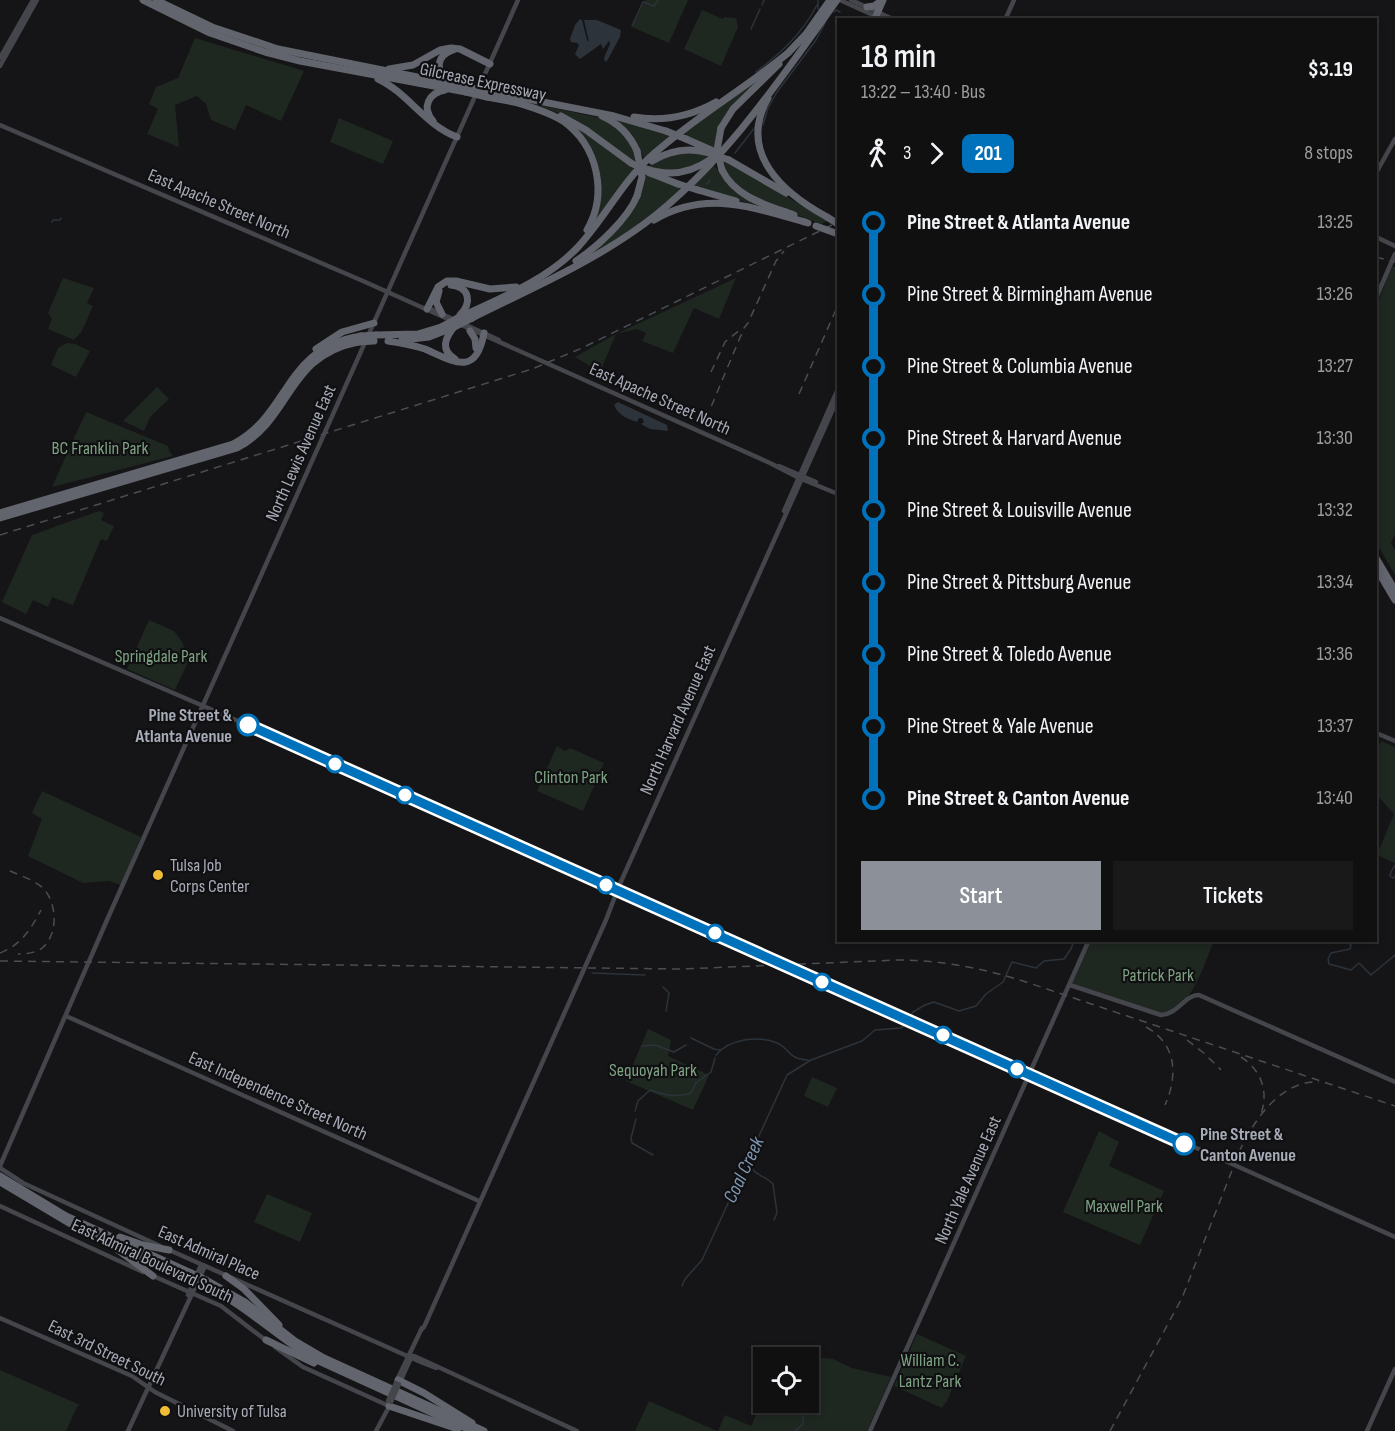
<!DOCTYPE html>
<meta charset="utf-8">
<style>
body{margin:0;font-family:"Sofia Sans Condensed",sans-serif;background:#19191a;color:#f1f3f6;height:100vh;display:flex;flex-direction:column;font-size:22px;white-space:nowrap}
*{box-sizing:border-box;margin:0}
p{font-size:20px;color:#9c9d9f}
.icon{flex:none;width:33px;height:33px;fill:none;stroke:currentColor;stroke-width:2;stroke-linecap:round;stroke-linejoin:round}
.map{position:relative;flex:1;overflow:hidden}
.side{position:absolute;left:837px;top:18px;width:540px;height:924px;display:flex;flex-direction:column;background:#101011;border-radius:0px;box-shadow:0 3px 9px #0003,0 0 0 2px #303031}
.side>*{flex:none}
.badge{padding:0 12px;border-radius:9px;font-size:21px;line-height:39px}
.buttons{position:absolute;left:753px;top:1347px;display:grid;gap:12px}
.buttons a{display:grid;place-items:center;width:66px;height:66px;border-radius:0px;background:#101011;box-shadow:0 3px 9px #0003,0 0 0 2px #303031;font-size:30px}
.map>.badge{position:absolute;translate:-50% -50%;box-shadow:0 0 0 3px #fff}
.legs{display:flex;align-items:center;gap:9px;height:66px;padding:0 24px;font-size:20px}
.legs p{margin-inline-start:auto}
.summary{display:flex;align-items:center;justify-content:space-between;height:102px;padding:0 24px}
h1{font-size:33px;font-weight:600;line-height:45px}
.button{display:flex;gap:12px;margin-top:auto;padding:12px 24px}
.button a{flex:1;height:69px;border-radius:0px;background:#8c9099;color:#fff;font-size:24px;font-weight:600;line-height:69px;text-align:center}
.button a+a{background:#19191a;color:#f1f3f6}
ul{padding:0 24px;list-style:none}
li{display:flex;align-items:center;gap:21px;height:72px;font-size:22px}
li i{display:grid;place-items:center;width:9px;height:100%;margin:0 8px;background:currentColor}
li i::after{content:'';width:15px;height:15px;margin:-8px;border:4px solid;border-radius:50%;background:#101011}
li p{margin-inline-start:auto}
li:first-child i{background:linear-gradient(#0000 50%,currentColor 0)}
li:last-child i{background:linear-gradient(currentColor 50%,#0000 0)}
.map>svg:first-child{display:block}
.green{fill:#1f2721}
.water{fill:#2c333b}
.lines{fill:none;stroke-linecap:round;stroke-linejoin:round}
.stream{stroke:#2c333b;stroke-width:1.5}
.secondary{stroke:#44464c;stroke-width:4.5}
.highway{stroke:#62656d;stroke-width:7}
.rail{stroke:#4b4d53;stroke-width:1.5;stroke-dasharray:8 6;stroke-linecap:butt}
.secondary-bridge{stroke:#44464c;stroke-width:4.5}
.highway-bridge{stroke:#62656d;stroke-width:7}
.line-1-casing{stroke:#fff;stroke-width:14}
.line-1{stroke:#0072bc;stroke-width:9}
.stop-1-dot{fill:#fff;stroke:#0072bc;stroke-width:3}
.poi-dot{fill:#f0bb35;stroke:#101012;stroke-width:2}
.labels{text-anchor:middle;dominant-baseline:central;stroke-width:4.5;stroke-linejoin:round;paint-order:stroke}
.street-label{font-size:18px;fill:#a7abb7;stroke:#101012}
.park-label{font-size:18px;fill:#7ea283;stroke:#101012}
.stop-label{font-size:18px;font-weight:bold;fill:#a7abb7;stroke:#101012;text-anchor:end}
.poi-label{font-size:18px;fill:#a7abb7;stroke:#101012;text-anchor:start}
.water-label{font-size:20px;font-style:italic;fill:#7f97b2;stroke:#101012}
</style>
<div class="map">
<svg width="1395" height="1431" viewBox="0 0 1395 1431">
<rect width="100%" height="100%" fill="#151517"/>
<g class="green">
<polygon points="645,0 688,0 669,43 632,27"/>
<polygon points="702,10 723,19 724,17 736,18 738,27 721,66 684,49"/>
<polygon points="195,38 304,71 281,121 246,105 235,130 211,120 206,104 197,96 175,105 179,147 147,134 158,109 149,104 156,87 178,78"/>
<polygon points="776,64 728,112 716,150 688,137 685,133"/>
<polygon points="488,94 605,119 620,128 636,153 634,161 564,115 539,106"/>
<polygon points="602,114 669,134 672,137 646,159"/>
<polygon points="339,118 393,141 383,164 330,142"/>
<polygon points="570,122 635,170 591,227 594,218 595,164"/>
<polygon points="694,151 710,157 683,171 653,169 650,165 661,157"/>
<polygon points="725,162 745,171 827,221 821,224 757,199 739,189 724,170"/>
<polygon points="713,164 726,180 783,213 697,188 694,184"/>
<polygon points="643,173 678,187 681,190 622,237 584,260 629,214"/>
<polygon points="1392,266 1395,267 1395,534 1391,543 1395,550 1395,575 1376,542 1376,307"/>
<polygon points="63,278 94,288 87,303 93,306 82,331 74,340 48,329 52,319 48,313"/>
<polygon points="736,278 719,319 694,308 673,353 642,341 646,333 637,329 616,334 600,372 575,357 616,334"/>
<polygon points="67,343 75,344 90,351 76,377 51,365 58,348"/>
<polygon points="157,387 169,399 150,417 144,431 123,421"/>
<polygon points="86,412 168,446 169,451 173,456 52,487"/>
<polygon points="99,511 104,513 101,520 114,526 107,541 101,539 73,605 52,597 48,607 33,600 26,614 2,602 32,535"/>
<polygon points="149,620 174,631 182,642 188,657 187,664 175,690 127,669"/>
<polygon points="1381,741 1395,747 1395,863 1377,855 1394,814 1376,794 1376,752"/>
<polygon points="557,746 565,751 570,748 604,763 583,811 537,791"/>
<polygon points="42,791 141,837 121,885 109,881 83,883 28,856 42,819 32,813"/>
<path d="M1091,941H1214C1204,964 1192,1010 1162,1013L1072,983Z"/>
<polygon points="648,1029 671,1040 668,1056 709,1075 693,1110 626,1081"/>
<polygon points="812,1077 837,1088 828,1107 804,1096"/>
<polygon points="1099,1131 1119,1142 1109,1166 1164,1191 1140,1245 1063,1212"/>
<polygon points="267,1194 312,1213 300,1242 254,1222"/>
<polygon points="917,1334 966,1356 947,1401 942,1408 894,1386"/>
<polygon points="783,1350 797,1356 833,1359 852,1368 891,1377 867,1431 718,1431 725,1415 751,1426 763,1399 764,1402 808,1402 808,1358 779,1357"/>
<polygon points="0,1370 80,1405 77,1407 66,1431 0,1431"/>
<polygon points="649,1401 717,1431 635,1431"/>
</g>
<g class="water">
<polygon points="580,19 582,20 587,40 589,42 584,20 597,20 621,30 620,37 607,61 605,62 604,58 610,44 609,41 603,49 601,44 580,59 575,54 579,45 577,43 571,42 570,39 575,25"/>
<path d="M618,402L667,425L668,431L650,429L641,424L644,422L642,418H639L637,422C628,419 618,415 614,405Z"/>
</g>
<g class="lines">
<g class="stream">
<polyline points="818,0 818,9"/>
<polyline points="762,5 764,0"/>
<polyline points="834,12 836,10 840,12"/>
<polyline points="632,26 643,2 654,6 658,0"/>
<polyline points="751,29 760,9"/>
<path d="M756,72C781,53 802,34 817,5"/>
<polyline points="763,125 768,108 777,92 816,40 825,23"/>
<polyline points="735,153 756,126"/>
<polyline points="707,184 710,180"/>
<polyline points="52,222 53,220 60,220 61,218"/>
<polyline points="1395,865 1391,872 1390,876 1393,878 1395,876"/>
<polyline points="1345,940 1351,945 1350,949 1331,953 1328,959 1329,964 1351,970 1359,963 1371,975 1395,955"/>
<polyline points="592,973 645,975"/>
<polyline points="663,987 669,993 666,1011"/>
<polyline points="691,1038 714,1049 720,1050"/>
<polyline points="642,1046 655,1045 674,1052 686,1045"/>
<path d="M716,1055C729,1039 758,1035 777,1043C790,1048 787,1059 808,1060"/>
<path d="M635,1111L638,1101L650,1090C665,1095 675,1098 691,1093L696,1083L711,1072L715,1058"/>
<polyline points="636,1119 631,1138 632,1143 653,1155"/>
<path d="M749,1159C751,1177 763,1173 773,1184L777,1213L774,1220"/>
<polyline points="682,1286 685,1279 702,1260 787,1075 811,1060 862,1041 875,1030 901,1028 905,1025 913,1012 925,1005 934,1002 959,1011 976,1006 986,994 1003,982 1012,962 1036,968 1044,961 1064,959 1071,949 1074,940"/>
<polyline points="800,1358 800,1357"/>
<polyline points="808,1372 816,1376 816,1381 808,1397"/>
<polyline points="795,1431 803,1424 803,1409 806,1402"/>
</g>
<g class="secondary">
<polyline points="840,0 884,20"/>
<polyline points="851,0 895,20"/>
<polyline points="1005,20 1014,0"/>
<polyline points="0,58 33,0"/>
<polyline points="0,66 37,0"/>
<polyline points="0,125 363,281 770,463 799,478 838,494"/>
<polyline points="1376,173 1395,139"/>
<polyline points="1376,237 1395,246"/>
<polyline points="1376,298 1395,254"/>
<polyline points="427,309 431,309 499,340"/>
<polyline points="779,466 816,482"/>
<polyline points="784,511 838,389"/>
<polyline points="0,618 238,721 726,938 744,948 787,965"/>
<polyline points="1376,733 1395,741"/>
<polyline points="739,943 765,954"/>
<polyline points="786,964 1395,1237"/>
<path d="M1070,985L1161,1015C1179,1014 1184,995 1199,995L1395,1082"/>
<polyline points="66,1016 479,1201"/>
<polyline points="0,1166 107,920 518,0"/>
<polyline points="0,1168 23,1183 160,1246"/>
<polyline points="0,1206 143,1272"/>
<polyline points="167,1249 423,1363 436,1368"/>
<polyline points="151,1275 221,1306 268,1342"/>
<polyline points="188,1295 201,1265"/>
<polyline points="0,1318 132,1376 155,1392 233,1431"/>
<polyline points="421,1330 424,1327 606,920 619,886 838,398"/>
<polyline points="275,1347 303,1367 389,1406"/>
<polyline points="410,1356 414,1356 423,1360 577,1431"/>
<polyline points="397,1380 422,1328"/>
<polyline points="400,1382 410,1360 410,1356"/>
<polyline points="128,1431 205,1266"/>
<polyline points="376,1431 390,1405"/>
<polyline points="870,1431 1089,940"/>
<polyline points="1367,1431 1395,1369"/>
</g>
<g class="highway">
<polyline points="143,0 210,33 265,52 300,61 466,92"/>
<polyline points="156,0 212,27 278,49 467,87"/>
<polyline points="867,7 874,6 881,1"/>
<polyline points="876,16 883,0"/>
<polyline points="389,69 413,65 440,50 451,48 460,49 490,64"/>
<path d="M378,79C408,93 425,125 457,137"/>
<path d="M448,82C436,72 435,56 453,50"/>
<polyline points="488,91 614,116 666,131"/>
<polyline points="487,97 519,103"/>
<path d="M768,98C737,153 783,193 827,217"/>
<path d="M515,102C531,107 549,112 563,121C598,146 608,194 587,230"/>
<polyline points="561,116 586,130 631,163"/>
<path d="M602,116C618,123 630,135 637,151"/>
<path d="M634,117C663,122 691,116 716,102"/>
<path d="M433,121C421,107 429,93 445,90"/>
<polyline points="721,128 733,109 779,64"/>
<polyline points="686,139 711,150"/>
<polyline points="729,160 786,193"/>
<path d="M652,161C670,150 689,147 709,153"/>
<path d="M647,169C670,177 691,173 711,159"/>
<path d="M722,170C736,198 767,205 794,215"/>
<polyline points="650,173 678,184"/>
<polyline points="698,190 736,201"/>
<path d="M654,220C707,189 754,208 808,223"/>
<path d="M576,261C597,247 627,220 637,196"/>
<path d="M451,285C470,287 472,303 460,315"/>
<polyline points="439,291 436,302 442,314"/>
<polyline points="427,309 438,287 447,281 456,281 490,289 516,287"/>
<path d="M472,318C530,289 591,263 644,224C723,165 780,80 837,0"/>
<path d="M456,319C498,299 546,281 578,247C604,219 621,184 649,158C692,119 743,90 788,53L806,34L830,0"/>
<path d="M454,327C445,338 440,350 455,359"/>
<polyline points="470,331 475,339 476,348"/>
<polyline points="376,335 418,334 441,327"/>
<polyline points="402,340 429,337 452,328"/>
<path d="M388,341C401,343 413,345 425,349C453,361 476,378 484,333"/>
<polyline points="316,349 342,332 374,323"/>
<path d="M0,513L233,444C292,413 282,349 361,336"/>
<path d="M0,518L237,448C293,418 286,356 358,342"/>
<polyline points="1376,558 1395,590"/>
<polyline points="1376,568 1395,600"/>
<polyline points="0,1176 66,1216 191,1273"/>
<polyline points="0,1182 69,1223 188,1278"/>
<polyline points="120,1237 143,1245 169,1250"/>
<polyline points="115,1248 153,1276"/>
<polyline points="226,1276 244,1289 279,1325"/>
<polyline points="206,1280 245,1302 295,1341 324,1358 484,1431"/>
<path d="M204,1285C243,1304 273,1333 310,1357L472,1431"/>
<polyline points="266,1340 314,1363"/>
<polyline points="398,1380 424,1393 472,1423"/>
<polyline points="389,1406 458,1429"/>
</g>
<g class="rail">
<polyline points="1376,257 1395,262"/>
<polyline points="711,372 725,342 741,329"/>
<polyline points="799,394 838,305"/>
<polyline points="706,419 744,328 748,323 776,261 784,251"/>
<polyline points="0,535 532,369 582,348 838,222"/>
<path d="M10,871C21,876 35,880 44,889C57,904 59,935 41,949C34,953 26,954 18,954"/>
<path d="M0,953C21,945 31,929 41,910"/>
<path d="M0,961L682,969L897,960C940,960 982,968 1023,981L1395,1106"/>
<path d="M1146,1027C1177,1044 1178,1076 1165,1105"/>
<polyline points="1187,1040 1205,1054 1221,1070"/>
<path d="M1241,1057C1261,1070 1269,1091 1261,1114"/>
<path d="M1110,1431L1182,1298L1240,1150C1254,1120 1281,1080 1319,1082"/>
</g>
<g class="secondary-bridge">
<polyline points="388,1401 396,1383"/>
<polyline points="391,1402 399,1384"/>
</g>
<g class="highway-bridge">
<polyline points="467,87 488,91"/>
<polyline points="466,92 487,97"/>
<polyline points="721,128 717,150 722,170"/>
<polyline points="666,131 686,139"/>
<polyline points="637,151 642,177 637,196"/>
<polyline points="709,153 729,160"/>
<polyline points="631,163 650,173"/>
<polyline points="678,184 698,190"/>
<polyline points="827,217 838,224"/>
<polyline points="816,226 838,234"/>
<polyline points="441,327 456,319"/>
<polyline points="454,327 472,318"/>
<polyline points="361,336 376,335"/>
<polyline points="358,342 374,341"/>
<polyline points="191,1273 206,1280"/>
<polyline points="188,1278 204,1285"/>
</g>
</g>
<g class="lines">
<g class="line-1-casing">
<polyline id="line-1" points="248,725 1184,1144"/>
</g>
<use href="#line-1" class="line-1"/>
</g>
<g class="stop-1-dot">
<circle cx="248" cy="725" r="10"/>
<circle cx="335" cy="764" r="8"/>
<circle cx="405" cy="795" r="8"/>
<circle cx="606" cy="885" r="8"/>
<circle cx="715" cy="933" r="8"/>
<circle cx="822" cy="982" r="8"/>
<circle cx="943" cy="1035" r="8"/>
<circle cx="1017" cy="1069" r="8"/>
<circle cx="1184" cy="1144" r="10"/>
</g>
<g class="poi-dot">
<circle cx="158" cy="875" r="6"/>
<circle cx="165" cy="1411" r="6"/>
</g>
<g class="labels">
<g class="street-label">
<text transform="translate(483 82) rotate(12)">Gilcrease Expressway</text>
<text transform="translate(219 204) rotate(23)">East Apache Street North</text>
<text transform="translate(660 399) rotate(24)">East Apache Street North</text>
<text transform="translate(301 453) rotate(-66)">North Lewis Avenue East</text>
<text transform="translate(678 720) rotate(-66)">North Harvard Avenue East</text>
<text transform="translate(278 1096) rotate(24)">East Independence Street North</text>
<text transform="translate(968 1180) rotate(-66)">North Yale Avenue East</text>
<text transform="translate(209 1253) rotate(24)">East Admiral Place</text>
<text transform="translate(152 1261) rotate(25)">East Admiral Boulevard South</text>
<text transform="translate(107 1353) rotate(26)">East 3rd Street South</text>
</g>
<g class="park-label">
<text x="100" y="448">BC Franklin Park</text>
<text x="161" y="656">Springdale Park</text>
<text x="571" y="777">Clinton Park</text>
<text x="1158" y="975">Patrick Park</text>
<text x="653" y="1070">Sequoyah Park</text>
<text x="1124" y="1206">Maxwell Park</text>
<text x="930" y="1360">William C.<tspan x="930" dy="21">Lantz Park</tspan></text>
</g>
<g class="stop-label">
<text x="232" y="715">Pine Street &amp;<tspan x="232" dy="21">Atlanta Avenue</tspan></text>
<text x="1200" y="1134" text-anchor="start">Pine Street &amp;<tspan x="1200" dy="21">Canton Avenue</tspan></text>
</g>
<g class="poi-label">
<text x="170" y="865">Tulsa Job<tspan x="170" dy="21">Corps Center</tspan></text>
<text x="177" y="1411">University of Tulsa</text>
</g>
<g class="water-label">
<text transform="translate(744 1170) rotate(-65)">Coal Creek</text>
</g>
</g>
</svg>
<div class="buttons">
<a><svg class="icon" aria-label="locate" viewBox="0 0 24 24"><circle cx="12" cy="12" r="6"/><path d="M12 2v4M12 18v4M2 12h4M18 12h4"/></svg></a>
</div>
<section class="side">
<div class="summary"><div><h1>18 min</h1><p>13:22 – 13:40 · Bus</p></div><b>$3.19</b></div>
<div class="legs"><svg class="icon" aria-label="walk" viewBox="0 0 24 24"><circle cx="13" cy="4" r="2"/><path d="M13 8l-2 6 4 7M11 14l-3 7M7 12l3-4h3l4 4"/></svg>3<svg class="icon" aria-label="forward" viewBox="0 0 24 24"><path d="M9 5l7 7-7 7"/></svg><b class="badge" style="background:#0072bc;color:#fff">201</b><p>8 stops</p></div>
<ul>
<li><i style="color:#0072bc"></i><b>Pine Street &amp; Atlanta Avenue</b><p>13:25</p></li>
<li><i style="color:#0072bc"></i><span>Pine Street &amp; Birmingham Avenue</span><p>13:26</p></li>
<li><i style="color:#0072bc"></i><span>Pine Street &amp; Columbia Avenue</span><p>13:27</p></li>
<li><i style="color:#0072bc"></i><span>Pine Street &amp; Harvard Avenue</span><p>13:30</p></li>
<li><i style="color:#0072bc"></i><span>Pine Street &amp; Louisville Avenue</span><p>13:32</p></li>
<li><i style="color:#0072bc"></i><span>Pine Street &amp; Pittsburg Avenue</span><p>13:34</p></li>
<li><i style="color:#0072bc"></i><span>Pine Street &amp; Toledo Avenue</span><p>13:36</p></li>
<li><i style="color:#0072bc"></i><span>Pine Street &amp; Yale Avenue</span><p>13:37</p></li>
<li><i style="color:#0072bc"></i><b>Pine Street &amp; Canton Avenue</b><p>13:40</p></li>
</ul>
<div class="button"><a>Start</a><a>Tickets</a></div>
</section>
</div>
